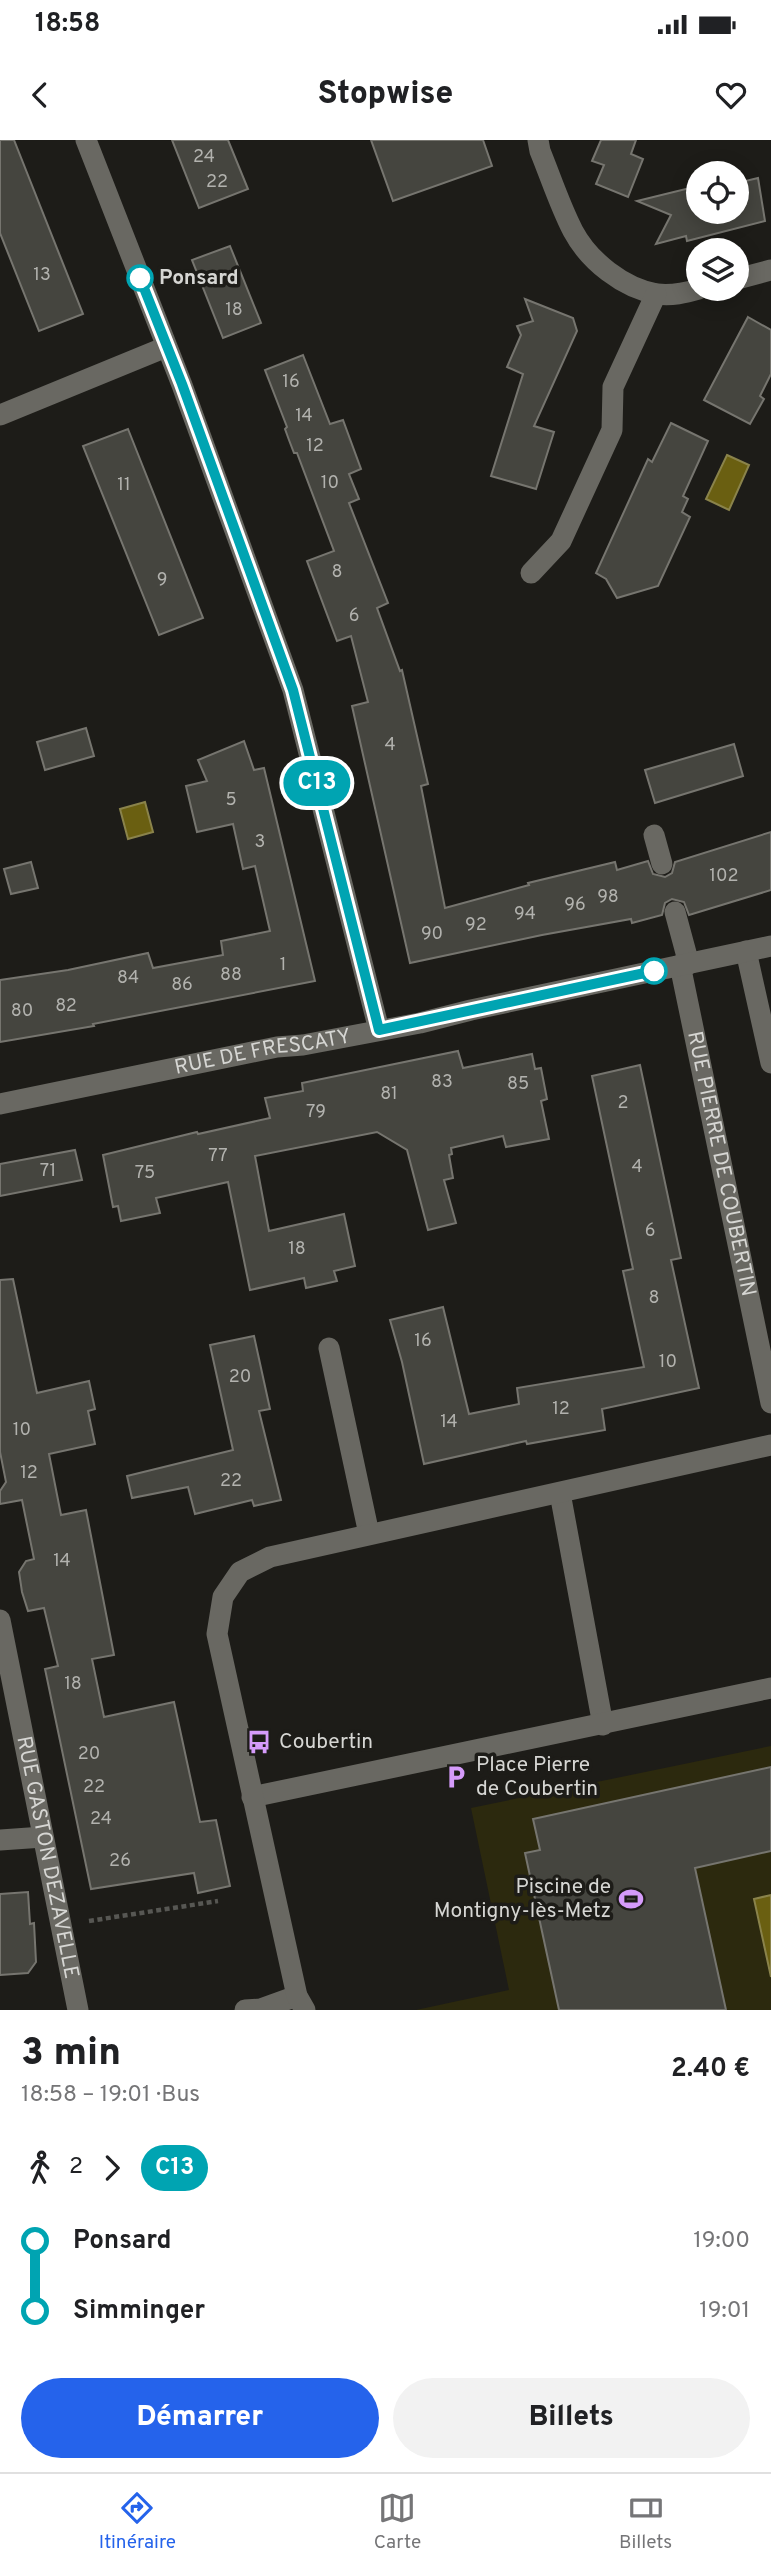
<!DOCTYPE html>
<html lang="fr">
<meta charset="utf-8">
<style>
body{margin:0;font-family:Overpass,sans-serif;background:#f2f2f2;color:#202124;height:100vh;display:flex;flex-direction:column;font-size:26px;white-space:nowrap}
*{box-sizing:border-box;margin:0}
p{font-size:23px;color:#757577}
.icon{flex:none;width:38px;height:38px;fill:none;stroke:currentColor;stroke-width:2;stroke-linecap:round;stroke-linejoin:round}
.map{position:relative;height:1870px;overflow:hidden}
.panel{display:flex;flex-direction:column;background:#fff;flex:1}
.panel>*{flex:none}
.badge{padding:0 14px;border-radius:23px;font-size:24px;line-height:46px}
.fabs{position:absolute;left:686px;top:21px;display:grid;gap:14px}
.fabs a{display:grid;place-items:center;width:63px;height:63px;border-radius:50%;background:#fff;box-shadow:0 4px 18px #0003;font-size:35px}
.map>.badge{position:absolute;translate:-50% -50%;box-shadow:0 0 0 4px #fff}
.legs{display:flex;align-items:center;gap:10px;height:77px;padding:0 21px;font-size:23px}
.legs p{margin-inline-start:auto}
.overview{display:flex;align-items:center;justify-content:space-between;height:119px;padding:0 21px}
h1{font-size:38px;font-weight:800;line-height:52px}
.primary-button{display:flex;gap:14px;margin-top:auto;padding:14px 21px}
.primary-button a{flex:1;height:80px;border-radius:42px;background:#2563eb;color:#fff;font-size:28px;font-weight:800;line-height:80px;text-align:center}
.primary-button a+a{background:#f2f2f2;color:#202124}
ul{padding:0 21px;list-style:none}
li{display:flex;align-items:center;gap:24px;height:70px;font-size:26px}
li i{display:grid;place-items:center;width:10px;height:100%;margin:0 9px;background:currentColor}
li i::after{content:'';width:18px;height:18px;margin:-9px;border:5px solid;border-radius:50%;background:#fff}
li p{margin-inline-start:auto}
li:first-child i{background:linear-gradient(#0000 50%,currentColor 0)}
li:last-child i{background:linear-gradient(currentColor 50%,#0000 0)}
.status{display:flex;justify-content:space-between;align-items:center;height:49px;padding:0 35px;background:#fff;direction:ltr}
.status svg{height:19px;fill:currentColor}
header{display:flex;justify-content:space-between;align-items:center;height:91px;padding:0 21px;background:#fff;font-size:32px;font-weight:800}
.tabs{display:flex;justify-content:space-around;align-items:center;height:98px;border-top:2px solid #e0e0e0;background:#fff;font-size:19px;color:#757577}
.tabs a{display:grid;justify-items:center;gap:4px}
.tabs .current{color:#2563eb}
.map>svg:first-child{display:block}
.green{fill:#2c290e}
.water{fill:#6a5f11;stroke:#8a834b;stroke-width:2}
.building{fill:#45453f;stroke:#76756f;stroke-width:2}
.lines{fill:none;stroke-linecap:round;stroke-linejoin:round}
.path{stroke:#575753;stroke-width:4.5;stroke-dasharray:5 3.5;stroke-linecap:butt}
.service{stroke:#696862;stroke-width:21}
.minor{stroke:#696862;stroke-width:21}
.tertiary{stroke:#696862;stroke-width:21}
.line-1-casing{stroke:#fff;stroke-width:16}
.line-1{stroke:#00a4b2;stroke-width:10}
.stop-1-dot{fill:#fff;stroke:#00a4b2;stroke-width:3.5}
.labels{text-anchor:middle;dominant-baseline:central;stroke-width:7;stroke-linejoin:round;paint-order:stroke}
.number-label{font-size:18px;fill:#b2b2ae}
.stop-label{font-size:21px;font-weight:bold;fill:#d6d6d3;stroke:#1d1c18;text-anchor:start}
.street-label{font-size:21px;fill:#d6d6d3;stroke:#1d1c18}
.poi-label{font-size:21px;fill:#d6d6d3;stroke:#1d1c18;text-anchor:start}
</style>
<div class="status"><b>18:58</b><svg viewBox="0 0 49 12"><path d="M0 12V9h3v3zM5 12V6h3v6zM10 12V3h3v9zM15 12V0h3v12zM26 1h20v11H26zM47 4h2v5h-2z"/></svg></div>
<header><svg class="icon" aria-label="back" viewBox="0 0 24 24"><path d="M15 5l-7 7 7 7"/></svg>Stopwise<svg class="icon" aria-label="heart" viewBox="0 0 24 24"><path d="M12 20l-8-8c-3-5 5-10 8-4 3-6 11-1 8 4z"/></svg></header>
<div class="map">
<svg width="771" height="1870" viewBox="0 0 771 1870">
<rect width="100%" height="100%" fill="#1d1c18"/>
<polygon class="green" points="771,1606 771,1870 416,1870 509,1850 471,1668"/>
<g class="water">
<polygon points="727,315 749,325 729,370 706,359"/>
<polygon points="145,662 153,692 128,699 120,669"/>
<polygon points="771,1755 771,1837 754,1759"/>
</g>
<g class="building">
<polygon points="0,0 14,0 83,174 39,191 0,93"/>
<polygon points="172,0 228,0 248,49 199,68"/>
<polygon points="371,0 483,0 492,26 393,61"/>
<polygon points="601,0 636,0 631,14 643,19 628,57 596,44 604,25 592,21"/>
<polygon points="758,38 765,81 687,101 686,96 656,104 671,75 637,61 698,46 698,72 737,72 737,43"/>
<polygon points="230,106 261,183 223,198 192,120"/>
<polygon points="525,159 573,178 577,191 534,286 554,292 536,349 491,336 523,234 507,227 521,195 517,186 533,181"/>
<polygon points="748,177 771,190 771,234 760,256 764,259 750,284 704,260"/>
<polygon points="303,215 330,284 343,280 361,329 349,334 359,359 349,363 388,463 377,468 400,531 402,530 428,644 421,646 445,768 529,745 528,743 615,722 617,730 648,721 653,734 665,737 672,733 675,722 771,692 771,750 689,775 684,762 672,759 665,763 662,775 632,783 631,779 542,795 410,823 352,566 368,562 351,496 337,501 307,421 334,411 297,313 294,313 289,300 285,289 287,287 265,230"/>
<polygon points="671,283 708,301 683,356 688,359 682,372 690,377 658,446 617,458 606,439 596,433 648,319 652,322"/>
<polygon points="128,289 203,478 159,495 83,306"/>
<polygon points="86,588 94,616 45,630 37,602"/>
<polygon points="244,601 254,630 264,628 315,841 93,884 94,886 0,902 0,840 68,830 148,813 153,828 223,815 221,801 270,791 255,726 243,729 233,684 197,692 186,646 207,641 198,620"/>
<polygon points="734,604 743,636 655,663 645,630"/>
<polygon points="31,722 38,748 11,754 4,729"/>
<polygon points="458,911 463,928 532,914 535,929 541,928 547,959 541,961 549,999 506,1007 503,996 451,1008 452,1014 449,1015 453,1038 444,1040 456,1083 428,1090 407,1010 377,992 255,1016 269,1091 344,1074 355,1126 334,1131 337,1141 306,1148 304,1138 250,1150 228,1042 156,1058 160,1073 121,1081 118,1066 113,1067 103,1015 197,992 198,994 270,978 265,958 303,951 302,943"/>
<polygon points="640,925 681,1118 671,1120 699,1248 602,1269 605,1290 527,1304 526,1301 424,1324 402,1222 390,1180 443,1167 469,1274 519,1264 517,1248 644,1227 623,1131 633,1129 592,936"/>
<polygon points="75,1010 82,1040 0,1056 0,1024"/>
<polygon points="13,1139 37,1253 89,1241 95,1269 88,1271 95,1304 49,1314 61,1375 86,1370 114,1515 92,1519 104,1577 174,1562 200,1682 216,1680 230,1746 198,1753 194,1733 91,1749 45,1529 58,1526 44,1468 28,1471 22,1452 19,1432 26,1421 34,1419 22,1360 0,1364 0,1351 6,1342 0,1312 0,1140"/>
<polygon points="254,1196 270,1269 259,1271 281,1360 254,1366 252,1360 195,1374 188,1347 132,1358 127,1336 233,1310 210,1205"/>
<polygon points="771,1627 771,1711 695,1728 726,1870 559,1870 525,1713 540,1710 533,1679"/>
<polygon points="28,1752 30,1784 34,1783 36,1822 28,1833 0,1835 0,1754"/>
</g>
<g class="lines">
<polyline class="path" points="89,1781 218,1761"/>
<g class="service">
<polyline points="654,695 662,724"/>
<polyline points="675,772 689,824"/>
<polyline points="329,1208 369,1394"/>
<polyline points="560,1353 603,1585"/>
<polyline points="252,1657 771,1548"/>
<polyline points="0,1700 43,1697"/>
</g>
<g class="minor">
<polyline points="86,0 182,245 293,550 379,890"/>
<path d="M538,0L540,11C551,38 560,66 573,91C589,121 623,148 657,154C672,156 685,153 699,149"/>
<polyline points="737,139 771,130"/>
<polyline points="0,275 166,207"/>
<polyline points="531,433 561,401 612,290 613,247 656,154"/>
<polyline points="746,811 771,923"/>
<path id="s1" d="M680,825L771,1263"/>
<path id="s2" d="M0,1480L78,1870"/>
<polyline points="245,1870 261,1869 297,1856"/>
<polyline points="305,1870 297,1856 217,1494 223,1457 240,1432 270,1417 771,1305"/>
</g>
<path class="tertiary" id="s3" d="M0,964L277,907L303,905L420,883L471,870L771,806"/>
</g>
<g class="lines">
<g class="line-1-casing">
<polyline id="line-1" points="140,138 182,244 293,550 379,890 654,831"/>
</g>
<use href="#line-1" class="line-1"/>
</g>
<defs>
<g id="bus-bare" transform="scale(1.89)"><path d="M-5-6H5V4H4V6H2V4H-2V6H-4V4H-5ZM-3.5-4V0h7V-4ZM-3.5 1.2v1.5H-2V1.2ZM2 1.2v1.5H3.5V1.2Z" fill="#d59bfa" stroke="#1d1c18" stroke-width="2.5" paint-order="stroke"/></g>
<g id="parking-bare" transform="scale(1.89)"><path d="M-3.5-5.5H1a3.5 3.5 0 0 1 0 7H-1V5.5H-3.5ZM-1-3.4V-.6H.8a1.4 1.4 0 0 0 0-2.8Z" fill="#d59bfa" stroke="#1d1c18" stroke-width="2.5" paint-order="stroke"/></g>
<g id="stadium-bare" transform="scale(1.89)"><path d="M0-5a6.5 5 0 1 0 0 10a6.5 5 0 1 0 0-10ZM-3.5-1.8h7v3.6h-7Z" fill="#d59bfa" stroke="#1d1c18" stroke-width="2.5" paint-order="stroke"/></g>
</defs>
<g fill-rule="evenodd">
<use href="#bus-bare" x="259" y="1602"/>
<use href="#parking-bare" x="456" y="1637"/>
<use href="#stadium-bare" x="631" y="1759"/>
</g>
<g class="stop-1-dot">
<circle cx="140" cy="138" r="12"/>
<circle cx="654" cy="831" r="12"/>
</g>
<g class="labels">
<g class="number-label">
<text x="204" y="17">24</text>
<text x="217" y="42">22</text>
<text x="42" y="135">13</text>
<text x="234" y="170">18</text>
<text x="291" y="242">16</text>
<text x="304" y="276">14</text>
<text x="315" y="306">12</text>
<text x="330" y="343">10</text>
<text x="124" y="345">11</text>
<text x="337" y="432">8</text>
<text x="162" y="440">9</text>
<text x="354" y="476">6</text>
<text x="390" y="605">4</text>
<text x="231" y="660">5</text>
<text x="260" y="702">3</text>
<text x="724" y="736">102</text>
<text x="608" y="757">98</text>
<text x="575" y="765">96</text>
<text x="525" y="774">94</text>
<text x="476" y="785">92</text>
<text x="432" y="794">90</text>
<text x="283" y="825">1</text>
<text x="231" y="835">88</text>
<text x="128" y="838">84</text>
<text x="182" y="845">86</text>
<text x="66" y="866">82</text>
<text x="22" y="871">80</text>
<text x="442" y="942">83</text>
<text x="518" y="944">85</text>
<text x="389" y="954">81</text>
<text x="623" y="963">2</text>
<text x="316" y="972">79</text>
<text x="218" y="1016">77</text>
<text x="637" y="1027">4</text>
<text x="48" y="1031">71</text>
<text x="145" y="1033">75</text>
<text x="650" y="1091">6</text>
<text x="297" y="1109">18</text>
<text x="654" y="1158">8</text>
<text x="423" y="1201">16</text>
<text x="668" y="1222">10</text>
<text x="240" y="1237">20</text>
<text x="561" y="1269">12</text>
<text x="449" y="1282">14</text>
<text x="22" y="1290">10</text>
<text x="29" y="1333">12</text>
<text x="231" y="1341">22</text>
<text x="62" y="1421">14</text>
<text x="73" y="1544">18</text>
<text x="89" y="1614">20</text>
<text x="94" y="1647">22</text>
<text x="101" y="1679">24</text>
<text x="120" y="1721">26</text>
</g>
<g class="stop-label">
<text x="159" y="138">Ponsard</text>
</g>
<g class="street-label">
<text stroke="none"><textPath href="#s3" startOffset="268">RUE DE FRESCATY</textPath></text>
<text stroke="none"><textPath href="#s1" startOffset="203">RUE PIERRE DE COUBERTIN</textPath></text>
<text stroke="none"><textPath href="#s2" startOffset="242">RUE GASTON DEZAVELLE</textPath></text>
</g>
<g class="poi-label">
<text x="279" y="1602">Coubertin</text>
<text x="476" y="1625">Place Pierre<tspan x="476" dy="24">de Coubertin</tspan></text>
<text x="611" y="1747" text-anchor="end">Piscine de<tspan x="611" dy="24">Montigny-lès-Metz</tspan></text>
</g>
</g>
</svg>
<div class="fabs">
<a><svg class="icon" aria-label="locate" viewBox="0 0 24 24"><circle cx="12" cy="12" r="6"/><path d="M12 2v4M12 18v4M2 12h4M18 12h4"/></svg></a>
<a><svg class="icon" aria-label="layers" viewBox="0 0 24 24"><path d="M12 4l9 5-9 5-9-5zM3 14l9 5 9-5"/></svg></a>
</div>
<b class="badge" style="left:317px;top:643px;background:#00a4b2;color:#fff">C13</b>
</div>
<section class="panel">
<div class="overview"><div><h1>3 min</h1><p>18:58 – 19:01 · Bus</p></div><b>2.40 €</b></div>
<div class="legs"><svg class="icon" aria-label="walk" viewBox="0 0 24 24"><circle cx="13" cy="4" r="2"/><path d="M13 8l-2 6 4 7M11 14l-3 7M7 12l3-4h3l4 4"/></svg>2<svg class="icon" aria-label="forward" viewBox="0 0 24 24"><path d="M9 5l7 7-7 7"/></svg><b class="badge" style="background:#00a4b2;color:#fff">C13</b></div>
<ul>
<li><i style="color:#00a4b2"></i><b>Ponsard</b><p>19:00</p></li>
<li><i style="color:#00a4b2"></i><b>Simminger</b><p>19:01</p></li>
</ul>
<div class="primary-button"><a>Démarrer</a><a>Billets</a></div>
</section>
<nav class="tabs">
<a class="current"><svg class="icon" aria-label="directions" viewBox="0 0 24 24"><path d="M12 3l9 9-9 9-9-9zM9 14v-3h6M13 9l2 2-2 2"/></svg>Itinéraire</a>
<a><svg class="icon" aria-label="map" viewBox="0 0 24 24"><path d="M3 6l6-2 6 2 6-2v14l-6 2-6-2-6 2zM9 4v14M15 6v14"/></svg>Carte</a>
<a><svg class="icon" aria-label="tickets" viewBox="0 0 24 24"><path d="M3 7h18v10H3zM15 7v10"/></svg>Billets</a>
</nav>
